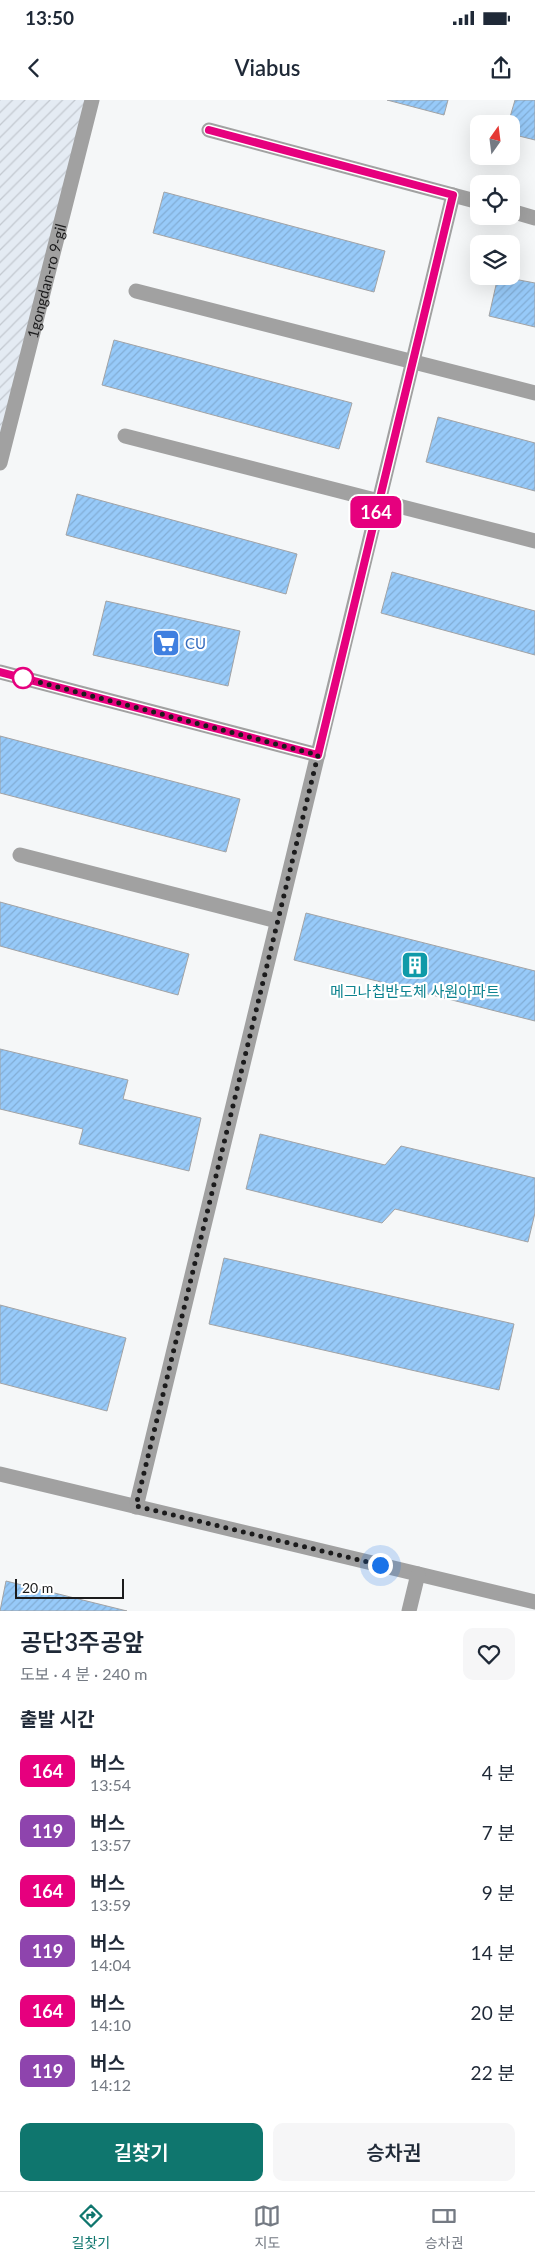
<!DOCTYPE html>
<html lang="ko">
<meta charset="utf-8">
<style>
body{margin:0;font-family:Lato,"Noto Sans KR",sans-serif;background:#f6f6f7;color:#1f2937;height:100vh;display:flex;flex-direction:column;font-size:19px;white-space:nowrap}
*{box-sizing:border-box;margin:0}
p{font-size:16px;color:#747a83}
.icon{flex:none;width:28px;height:28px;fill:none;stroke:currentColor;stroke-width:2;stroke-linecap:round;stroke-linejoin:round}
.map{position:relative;height:1511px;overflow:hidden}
.panel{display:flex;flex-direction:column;background:#fff;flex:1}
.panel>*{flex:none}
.badge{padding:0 10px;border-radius:8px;font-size:18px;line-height:32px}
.needle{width:32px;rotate:14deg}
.fabs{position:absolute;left:470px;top:15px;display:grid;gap:10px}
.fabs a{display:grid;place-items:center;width:50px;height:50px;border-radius:10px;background:#fff;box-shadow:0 5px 20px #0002;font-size:25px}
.scale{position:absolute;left:15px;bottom:12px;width:109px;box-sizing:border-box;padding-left:5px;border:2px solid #1b1b1c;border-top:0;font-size:14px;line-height:18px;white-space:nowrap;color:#1b1b1c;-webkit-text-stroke:4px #fff;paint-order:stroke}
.you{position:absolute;width:25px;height:25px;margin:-12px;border:4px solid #fff;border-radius:50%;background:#1a73e8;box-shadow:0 0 0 8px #1a73e833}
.map>.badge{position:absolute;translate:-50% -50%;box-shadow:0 0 0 2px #fff}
h2{padding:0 20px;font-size:19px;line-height:45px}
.round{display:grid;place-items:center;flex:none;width:52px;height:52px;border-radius:10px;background:#f6f6f7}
.head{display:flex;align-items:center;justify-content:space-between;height:85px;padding:0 20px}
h1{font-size:24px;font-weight:600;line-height:38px}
.primary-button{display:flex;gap:10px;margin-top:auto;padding:10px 20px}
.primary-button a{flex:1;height:58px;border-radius:10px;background:#0f766e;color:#fff;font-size:20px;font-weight:600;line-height:58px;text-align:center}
.primary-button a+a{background:#f6f6f7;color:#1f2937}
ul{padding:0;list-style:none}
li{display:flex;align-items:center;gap:15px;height:60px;padding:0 20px}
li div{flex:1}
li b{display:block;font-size:19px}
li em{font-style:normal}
li .badge{min-width:55px;font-weight:700;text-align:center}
.status{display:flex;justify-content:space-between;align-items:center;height:35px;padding:0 25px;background:#fff;direction:ltr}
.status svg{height:14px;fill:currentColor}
header{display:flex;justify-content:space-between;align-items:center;height:65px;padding:0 20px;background:#fff;font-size:22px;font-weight:600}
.dock{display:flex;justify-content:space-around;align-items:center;height:70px;border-top:1px solid #e0e1e3;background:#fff;font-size:14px;color:#747a83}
.dock a{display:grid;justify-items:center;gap:2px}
.dock .selected{color:#0f766e}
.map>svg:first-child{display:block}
.industrial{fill:url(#industrial-furrows)}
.building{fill:url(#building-hatch);stroke:#a2a3a5}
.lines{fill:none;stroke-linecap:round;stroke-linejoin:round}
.minor{stroke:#a1a1a1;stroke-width:15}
.line-casing{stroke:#fff;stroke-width:11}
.line{stroke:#e6007e;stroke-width:8}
.walk{stroke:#1b1b1c;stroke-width:5;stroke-dasharray:0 9}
.stop-dot{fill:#fff;stroke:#e6007e;stroke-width:2.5}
.labels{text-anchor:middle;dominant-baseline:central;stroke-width:4.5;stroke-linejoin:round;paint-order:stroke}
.street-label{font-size:15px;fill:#1b1b1c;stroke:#fff}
.shop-label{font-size:15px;fill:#366cbe;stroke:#fff;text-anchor:start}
.culture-label{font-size:15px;fill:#0d838f;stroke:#fff}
</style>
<div class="status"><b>13:50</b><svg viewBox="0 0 49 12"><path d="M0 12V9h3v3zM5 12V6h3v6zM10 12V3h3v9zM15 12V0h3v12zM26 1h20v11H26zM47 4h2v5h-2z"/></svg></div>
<header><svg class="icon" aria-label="back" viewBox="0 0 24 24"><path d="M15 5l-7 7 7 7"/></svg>Viabus<svg class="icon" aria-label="share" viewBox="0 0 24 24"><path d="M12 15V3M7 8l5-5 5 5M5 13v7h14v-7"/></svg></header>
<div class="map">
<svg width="535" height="1511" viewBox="0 0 535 1511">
<defs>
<pattern id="industrial-furrows" width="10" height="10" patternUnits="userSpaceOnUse" patternTransform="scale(1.25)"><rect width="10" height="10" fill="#e4ebf3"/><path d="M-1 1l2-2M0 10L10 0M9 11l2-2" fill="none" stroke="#c3c9d0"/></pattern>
<pattern id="building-hatch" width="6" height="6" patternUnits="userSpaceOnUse" patternTransform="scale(1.25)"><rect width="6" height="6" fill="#97caf9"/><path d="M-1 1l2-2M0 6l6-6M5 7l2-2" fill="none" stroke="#82add5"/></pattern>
</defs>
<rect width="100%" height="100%" fill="#f5f7f8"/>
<polygon class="industrial" points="0,0 92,0 0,362"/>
<g class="building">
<polygon points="387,0 448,0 444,15"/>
<polygon points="515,0 535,0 535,40 511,34 511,24 508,24"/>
<polygon points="164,92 385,151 374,192 153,133"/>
<polygon points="498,176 535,183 535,227 489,216"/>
<polygon points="114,240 352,303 339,349 102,285"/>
<polygon points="438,317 535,343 535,391 426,362"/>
<polygon points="77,394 297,454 286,494 66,435"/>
<polygon points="392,472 535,511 535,555 381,513"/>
<polygon points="106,501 240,531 228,586 93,555"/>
<polygon points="0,636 240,699 226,752 0,693"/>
<polygon points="0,802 189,854 178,895 0,846"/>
<polygon points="306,813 535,871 535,921 294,860"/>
<polygon points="0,949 128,980 123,999 201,1018 189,1071 79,1044 83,1029 0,1009"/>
<polygon points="260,1034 385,1065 401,1046 535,1078 535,1113 528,1142 395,1109 382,1123 246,1089"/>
<polygon points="224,1158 514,1224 499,1290 209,1224"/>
<polygon points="0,1205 126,1238 107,1311 0,1283"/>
<polygon points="6,1481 127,1511 0,1511"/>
</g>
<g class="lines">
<g class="minor">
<polyline points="209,30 479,102"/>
<polyline points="511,111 535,118"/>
<polyline points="136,191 535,293"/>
<polyline points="125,336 535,441"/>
<path id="s1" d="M0,363L92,0"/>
<polyline points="0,572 318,655"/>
<polyline points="20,755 277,821"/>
<polyline points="0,1374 535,1502"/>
<polyline points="136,1407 453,95"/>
<polyline points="409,1511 418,1474"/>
</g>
</g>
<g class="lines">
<g class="line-casing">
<polyline id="line" points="0,572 318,655 453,95 209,30"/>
</g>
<use href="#line" class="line"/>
<polyline class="walk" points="23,578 318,655 136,1406 380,1465"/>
</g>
<defs>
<g id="supermarket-square" transform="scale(1.4375)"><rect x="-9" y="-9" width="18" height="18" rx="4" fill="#3f7fe0" stroke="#fff"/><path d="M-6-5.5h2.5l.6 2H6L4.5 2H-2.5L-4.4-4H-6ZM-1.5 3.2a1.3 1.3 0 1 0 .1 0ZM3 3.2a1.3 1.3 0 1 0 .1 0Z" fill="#fff"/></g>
<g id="building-square" transform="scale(1.4375)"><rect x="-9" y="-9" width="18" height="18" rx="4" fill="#0f9aa8" stroke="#fff"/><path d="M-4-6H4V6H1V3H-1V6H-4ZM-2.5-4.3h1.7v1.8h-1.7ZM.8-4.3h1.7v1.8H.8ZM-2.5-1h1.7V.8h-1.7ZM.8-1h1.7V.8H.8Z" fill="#fff"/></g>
</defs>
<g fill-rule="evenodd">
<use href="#supermarket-square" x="166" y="543"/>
<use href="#building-square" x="415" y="865"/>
</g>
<circle class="stop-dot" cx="23" cy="578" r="10"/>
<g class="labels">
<g class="street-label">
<text stroke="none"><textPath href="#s1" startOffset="188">1gongdan-ro 9-gil</textPath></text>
</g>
<g class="shop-label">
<text x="185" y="543">CU</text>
</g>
<g class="culture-label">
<text x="415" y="891">메그나칩반도체 사원아파트</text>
</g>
</g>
</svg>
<div class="fabs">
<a><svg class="needle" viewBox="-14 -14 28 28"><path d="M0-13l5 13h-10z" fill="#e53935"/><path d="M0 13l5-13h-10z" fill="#747a83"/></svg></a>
<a><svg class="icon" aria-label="locate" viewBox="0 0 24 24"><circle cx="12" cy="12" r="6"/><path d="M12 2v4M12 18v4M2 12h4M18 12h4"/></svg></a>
<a><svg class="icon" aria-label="layers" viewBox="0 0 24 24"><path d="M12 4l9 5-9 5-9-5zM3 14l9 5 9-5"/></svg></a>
</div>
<div class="scale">20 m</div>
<div class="you" style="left:380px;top:1465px"></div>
<b class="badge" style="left:376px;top:412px;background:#e6007e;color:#fff">164</b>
</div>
<section class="panel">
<div class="head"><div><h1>공단3주공앞</h1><p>도보 · 4 분 · 240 m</p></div><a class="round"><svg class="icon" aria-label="heart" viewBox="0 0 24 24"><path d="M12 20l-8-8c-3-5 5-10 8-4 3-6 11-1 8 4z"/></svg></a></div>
<h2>출발 시간</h2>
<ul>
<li><span class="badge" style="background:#e6007e;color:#fff">164</span><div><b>버스</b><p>13:54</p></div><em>4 분</em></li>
<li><span class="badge" style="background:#8e44ad;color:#fff">119</span><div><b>버스</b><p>13:57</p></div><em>7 분</em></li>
<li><span class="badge" style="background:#e6007e;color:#fff">164</span><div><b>버스</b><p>13:59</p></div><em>9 분</em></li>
<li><span class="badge" style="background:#8e44ad;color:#fff">119</span><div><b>버스</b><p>14:04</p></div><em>14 분</em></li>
<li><span class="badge" style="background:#e6007e;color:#fff">164</span><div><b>버스</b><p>14:10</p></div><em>20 분</em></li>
<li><span class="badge" style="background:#8e44ad;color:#fff">119</span><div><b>버스</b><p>14:12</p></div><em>22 분</em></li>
</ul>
<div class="primary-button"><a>길찾기</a><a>승차권</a></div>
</section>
<nav class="dock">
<a class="selected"><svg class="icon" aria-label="directions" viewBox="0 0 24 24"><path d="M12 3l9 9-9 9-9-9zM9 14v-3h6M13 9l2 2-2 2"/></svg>길찾기</a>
<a><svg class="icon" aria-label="map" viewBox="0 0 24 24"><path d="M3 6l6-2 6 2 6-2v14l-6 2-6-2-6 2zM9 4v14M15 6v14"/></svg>지도</a>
<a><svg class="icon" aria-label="tickets" viewBox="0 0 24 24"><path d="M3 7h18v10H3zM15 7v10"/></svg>승차권</a>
</nav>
